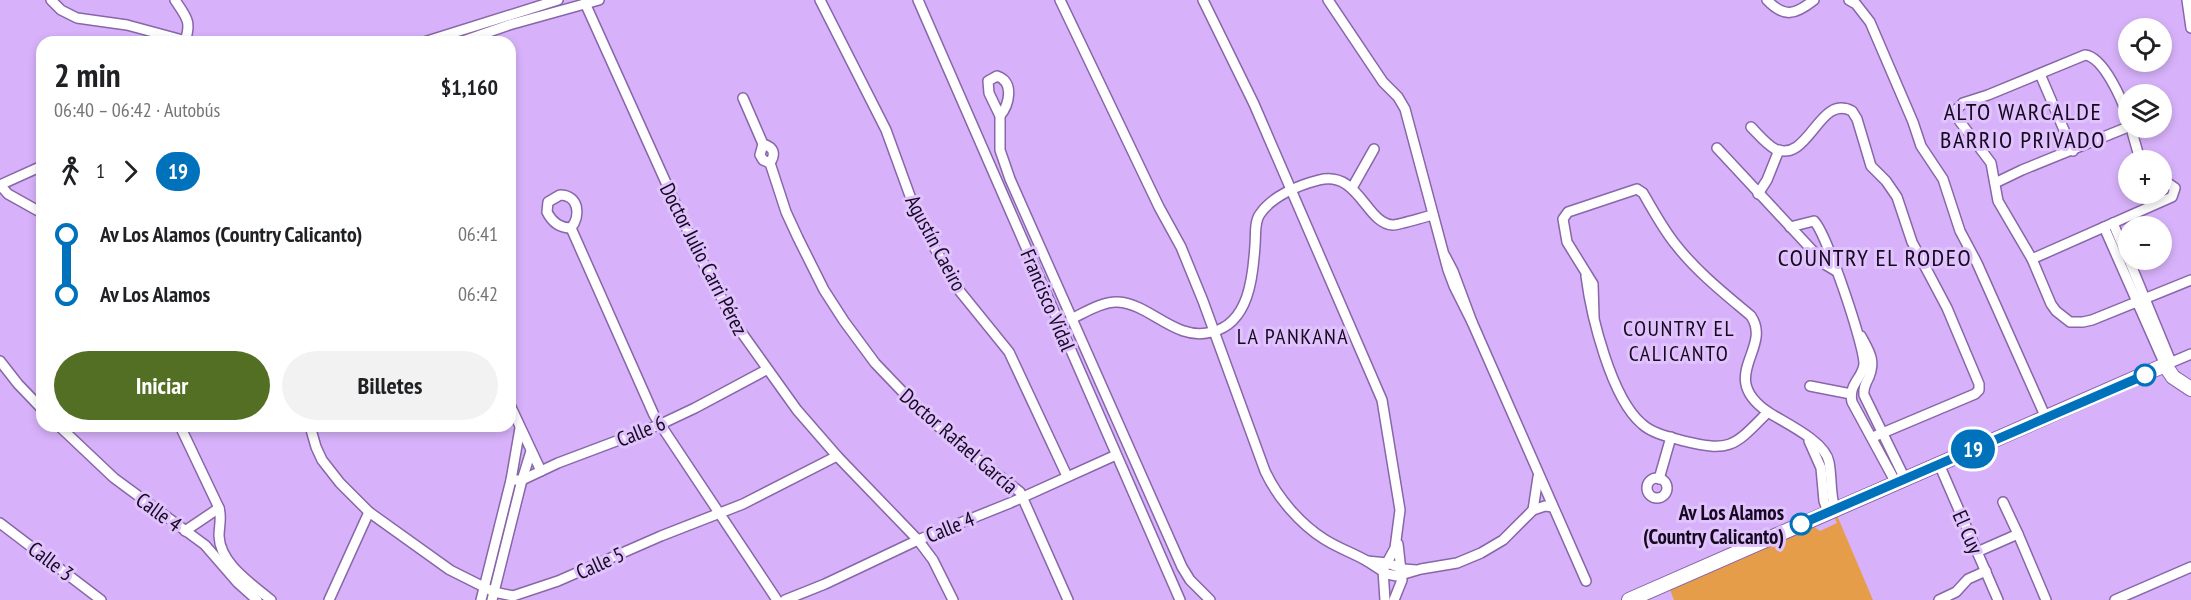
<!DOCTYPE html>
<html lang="es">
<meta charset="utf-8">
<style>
body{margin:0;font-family:"PT Sans Narrow",sans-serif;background:#f2f2f2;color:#202124;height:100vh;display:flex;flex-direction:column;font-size:22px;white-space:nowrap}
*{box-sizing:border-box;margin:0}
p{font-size:20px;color:#757577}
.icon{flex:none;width:33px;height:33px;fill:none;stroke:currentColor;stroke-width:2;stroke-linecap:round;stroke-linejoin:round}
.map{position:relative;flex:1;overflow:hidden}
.details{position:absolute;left:36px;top:36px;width:480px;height:396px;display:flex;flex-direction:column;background:#fff;border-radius:18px;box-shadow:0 3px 9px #0003}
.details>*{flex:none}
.badge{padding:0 12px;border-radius:20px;font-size:21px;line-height:39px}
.tools{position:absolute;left:2118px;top:18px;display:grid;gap:12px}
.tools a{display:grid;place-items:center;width:54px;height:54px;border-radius:50%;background:#fff;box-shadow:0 3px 9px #0003;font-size:30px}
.map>.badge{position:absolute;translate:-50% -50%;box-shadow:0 0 0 3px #fff}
.legs{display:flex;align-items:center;gap:9px;height:66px;padding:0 18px;font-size:20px}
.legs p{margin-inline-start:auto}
.overview{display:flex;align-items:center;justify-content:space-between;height:102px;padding:0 18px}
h1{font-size:33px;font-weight:600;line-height:45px}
.cta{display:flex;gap:12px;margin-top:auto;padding:12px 18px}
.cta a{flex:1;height:69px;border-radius:36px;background:#536f23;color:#fff;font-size:24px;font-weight:600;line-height:69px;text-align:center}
.cta a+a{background:#f2f2f2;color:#202124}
ul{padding:0 18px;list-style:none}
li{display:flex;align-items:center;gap:21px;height:60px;font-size:22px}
li i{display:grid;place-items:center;width:9px;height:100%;margin:0 8px;background:currentColor}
li i::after{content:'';width:15px;height:15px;margin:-8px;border:4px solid;border-radius:50%;background:#fff}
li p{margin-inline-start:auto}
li:first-child i{background:linear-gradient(#0000 50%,currentColor 0)}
li:last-child i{background:linear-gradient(currentColor 50%,#0000 0)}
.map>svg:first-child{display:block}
.green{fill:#e59d49}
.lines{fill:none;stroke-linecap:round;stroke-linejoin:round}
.minor-casing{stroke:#8866a8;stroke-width:12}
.secondary-casing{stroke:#8866a8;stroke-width:16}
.minor{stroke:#fff;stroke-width:9}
.secondary{stroke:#fff;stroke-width:14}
.line-1-casing{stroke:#fff;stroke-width:14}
.line-1{stroke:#0072bc;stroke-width:9}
.stop-1-dot{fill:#fff;stroke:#0072bc;stroke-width:3}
.labels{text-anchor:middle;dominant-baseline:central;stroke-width:6;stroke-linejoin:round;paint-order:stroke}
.street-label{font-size:21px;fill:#160821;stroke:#e0c3fd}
.stop-label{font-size:21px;font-weight:bold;fill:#160821;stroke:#e0c3fd;text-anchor:end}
.neighbourhood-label{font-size:22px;letter-spacing:1.5px;fill:#160821;stroke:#e0c3fd}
.quarter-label{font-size:24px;letter-spacing:1.5px;fill:#160821;stroke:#e0c3fd}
</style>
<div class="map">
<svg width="2191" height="600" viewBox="0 0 2191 600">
<rect width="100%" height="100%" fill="#d7b2fa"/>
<polygon class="green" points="1836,513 1873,600 1674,600 1669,587 1810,524 1820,531 1837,523 1833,515"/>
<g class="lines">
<g class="minor-casing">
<g id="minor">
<polyline points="51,0 61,10 77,18 127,25 190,42"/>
<path d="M175,0C186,17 192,21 185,41"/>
<polyline points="820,0 886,130 914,207 929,238 958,289 1009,352 1067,476"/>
<polyline points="918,0 1180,600"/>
<path d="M1060,0L1159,207L1181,247L1203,301L1265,471C1277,497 1300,524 1324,539C1338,548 1353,553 1367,561"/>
<polyline points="1203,0 1254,104 1382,400 1400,510 1395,548 1383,570 1385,600"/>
<polyline points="1328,0 1383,82 1398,97 1405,109 1448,270 1454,286 1472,322 1453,271 1444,254"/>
<path d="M1767,0C1784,18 1795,15 1814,0"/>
<polyline points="1849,0 1856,4 1870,22 1913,122 1921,146 1943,179 1960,231 1977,263 2046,418"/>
<polyline points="2187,0 2191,28"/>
<polyline points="585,3 695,247 734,322 797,410 837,456 918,540 933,560 953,600"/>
<polyline points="424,42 558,0"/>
<polyline points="460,42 509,25 599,0"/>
<polyline points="2040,74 2073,151"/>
<polyline points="743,98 763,144"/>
<path d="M1000,116C1009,105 1015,82 997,76L988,81L989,93L1000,116V150L1010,179L1182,567L1190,580L1210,600"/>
<path d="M2128,118C2123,102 2104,57 2085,55L1988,95L1963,103L1956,110L1955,115L1991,163L1998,201L2032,259L2051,304L2056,311L2070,322H2083L2092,320L2191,280"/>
<path d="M1751,127C1758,134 1766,144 1775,149C1809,164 1819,93 1852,111L1857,119L1871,166L1886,181L1897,197L1912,242L1947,308L1979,384V390L1975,394L1873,437"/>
<polyline points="2131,128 2140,160"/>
<path d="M763,144C774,147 776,154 770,163L763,160L760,155Z"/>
<polyline points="1717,148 1826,265 1836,271"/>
<polyline points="770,163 786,212 798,238 824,290 844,321 875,363 920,410 958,444 1020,492 1068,600"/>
<polyline points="1995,183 2022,170 2128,127"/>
<polyline points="0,185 8,194 42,213"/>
<polyline points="0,185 42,166"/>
<polyline points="1352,188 1374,149"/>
<polyline points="1758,194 1767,180 1779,150"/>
<path d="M560,195C579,195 581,216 571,228C560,228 552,222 547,212L548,202Z"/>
<polyline points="2113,223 2128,259"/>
<path d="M1790,227L1814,221C1826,232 1864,344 1864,364C1863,378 1848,384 1852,402L1896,483"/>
<polyline points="2104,227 2165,365 2191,354"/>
<polyline points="571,228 654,415 777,600"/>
<polyline points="2032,259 2172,197 2175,188 2162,179"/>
<polyline points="2129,260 2171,362"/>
<path d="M1586,276C1591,315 1611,398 1642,424C1653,434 1670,437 1684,441C1732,453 1735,445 1768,412C1785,423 1825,441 1829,462C1832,478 1830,494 1835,509"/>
<path d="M1594,317L1593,284L1567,242L1563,219L1568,212L1637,189L1643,193C1653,210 1663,229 1676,245C1697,272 1725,294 1751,316C1773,349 1716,376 1768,412"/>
<path d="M1071,319C1084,313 1103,301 1118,302C1151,304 1175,342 1212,332C1249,323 1253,277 1255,245C1256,236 1254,222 1260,214C1272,196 1299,185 1319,180C1359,170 1366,224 1393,225C1399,225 1424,217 1433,215"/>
<polyline points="1472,322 1586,581"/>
<path d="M1861,336C1869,351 1876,360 1869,377C1866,383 1863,388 1864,395L1905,479"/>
<polyline points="0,361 18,384 42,409"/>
<polyline points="1810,386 1851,394"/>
<polyline points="510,405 541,471"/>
<polyline points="59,426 114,478 205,545 238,583 257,600"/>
<path d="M180,426L219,508C222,518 219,526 219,536C220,564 252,584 271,600"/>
<polyline points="310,426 316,447 322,460 340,483 369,512 450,570 494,592 513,596 558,581 661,536 743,504 837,456"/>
<polyline points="1809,441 1821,468 1824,501 1828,512"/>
<polyline points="1939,464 1998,600"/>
<polyline points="1538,477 1533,510 1545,506 1553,507"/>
<circle cx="1657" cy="488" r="10"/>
<polyline points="1659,479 1671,437"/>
<polyline points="511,480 522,480 558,463 659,425 695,408 766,370"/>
<polyline points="2003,502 2018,534"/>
<polyline points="0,523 101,600"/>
<polyline points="185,531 219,508"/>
<polyline points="1977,552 2018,534 2046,600"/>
<polyline points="1416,570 1404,569 1387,563 1367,561 1387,574 1397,576 1421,569 1457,563 1481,553 1503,540 1533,510"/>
<polyline points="329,600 369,512"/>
<polyline points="481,600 511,480 520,428"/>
<polyline points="492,600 522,480 531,451"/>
<polyline points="785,600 825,584 918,540 1010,503 1116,455"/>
<polyline points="1394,600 1402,580 1398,544"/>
<polyline points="1939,600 1956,592 1968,579 1986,571"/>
<polyline points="2115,600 2191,567"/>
</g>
</g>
<g class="secondary-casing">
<polyline id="secondary" points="1629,600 2165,365 2173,377 2191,389"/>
</g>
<use href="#minor" class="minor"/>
<use href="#secondary" class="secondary"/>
</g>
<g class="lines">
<g class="line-1-casing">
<polyline id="line-1" points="1801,524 2145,375"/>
</g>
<use href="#line-1" class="line-1"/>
</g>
<g class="stop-1-dot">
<circle cx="2145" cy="375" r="10"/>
<circle cx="1801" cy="524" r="10"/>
</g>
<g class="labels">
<g class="street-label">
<text transform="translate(936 243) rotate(62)">Agustín Caeiro</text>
<text transform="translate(704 259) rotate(63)">Doctor Julio Carri Pérez</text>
<text transform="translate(1048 300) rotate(67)">Francisco Vidal</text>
<text transform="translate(641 431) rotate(-22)">Calle 6</text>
<text transform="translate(959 441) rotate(41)">Doctor Rafael García</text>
<text transform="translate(159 512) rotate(36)">Calle 4</text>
<text transform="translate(950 527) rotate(-22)">Calle 4</text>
<text transform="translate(1968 532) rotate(66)">El Cuy</text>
<text transform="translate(51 561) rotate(37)">Calle 3</text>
<text transform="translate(600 563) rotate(-24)">Calle 5</text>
</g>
<g class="stop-label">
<text x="1784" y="512">Av Los Alamos<tspan x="1784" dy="24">(Country Calicanto)</tspan></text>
</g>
<g class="neighbourhood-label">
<text x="1679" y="328">COUNTRY EL<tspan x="1679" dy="25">CALICANTO</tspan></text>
<text x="1293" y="336">LA PANKANA</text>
</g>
<g class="quarter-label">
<text x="2023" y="111">ALTO WARCALDE<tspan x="2023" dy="28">BARRIO PRIVADO</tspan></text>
<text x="1875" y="257">COUNTRY EL RODEO</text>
</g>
</g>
</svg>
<div class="tools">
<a><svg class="icon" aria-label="locate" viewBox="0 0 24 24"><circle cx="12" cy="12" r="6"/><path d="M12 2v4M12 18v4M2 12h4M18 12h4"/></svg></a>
<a><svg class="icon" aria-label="layers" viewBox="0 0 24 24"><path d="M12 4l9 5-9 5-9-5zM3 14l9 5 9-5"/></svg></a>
<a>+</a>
<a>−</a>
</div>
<b class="badge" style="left:1973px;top:449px;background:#0072bc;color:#fff">19</b>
<section class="details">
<div class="overview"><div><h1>2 min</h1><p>06:40 – 06:42 · Autobús</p></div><b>$1,160</b></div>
<div class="legs"><svg class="icon" aria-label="walk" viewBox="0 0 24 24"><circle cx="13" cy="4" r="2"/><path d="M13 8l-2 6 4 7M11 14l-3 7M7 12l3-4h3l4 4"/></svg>1<svg class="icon" aria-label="forward" viewBox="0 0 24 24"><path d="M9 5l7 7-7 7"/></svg><b class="badge" style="background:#0072bc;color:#fff">19</b></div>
<ul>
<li><i style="color:#0072bc"></i><b>Av Los Alamos (Country Calicanto)</b><p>06:41</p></li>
<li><i style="color:#0072bc"></i><b>Av Los Alamos</b><p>06:42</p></li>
</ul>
<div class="cta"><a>Iniciar</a><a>Billetes</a></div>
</section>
</div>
